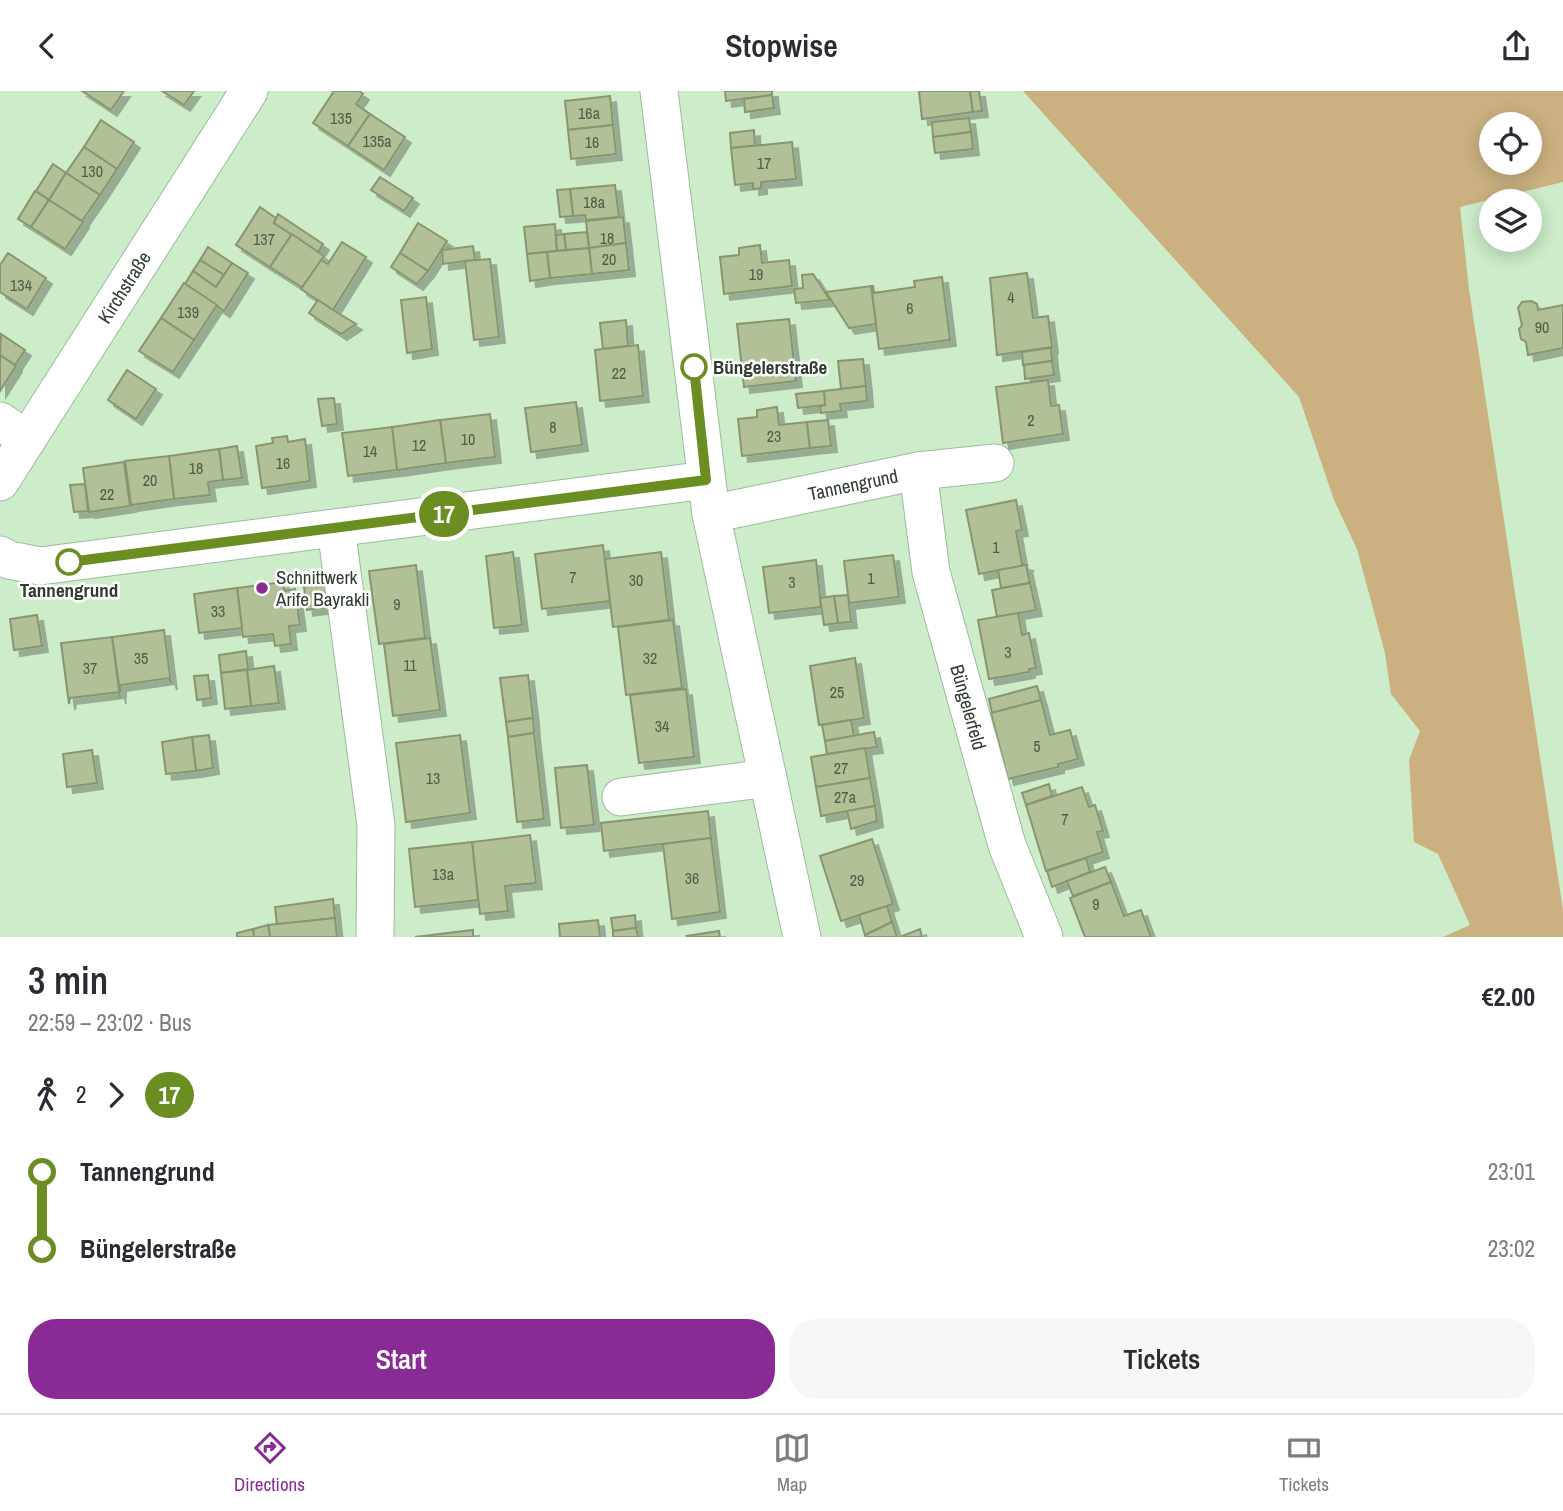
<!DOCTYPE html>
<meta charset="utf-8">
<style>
body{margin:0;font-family:"Archivo Narrow",sans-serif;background:#f7f7f7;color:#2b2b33;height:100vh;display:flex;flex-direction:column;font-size:26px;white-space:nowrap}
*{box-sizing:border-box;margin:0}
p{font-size:23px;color:#7c7c81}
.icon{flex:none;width:38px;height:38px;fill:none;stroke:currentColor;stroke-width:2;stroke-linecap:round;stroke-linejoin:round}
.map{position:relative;height:846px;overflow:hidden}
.details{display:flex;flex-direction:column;background:#fff;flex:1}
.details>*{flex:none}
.badge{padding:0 14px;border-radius:23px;font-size:24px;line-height:46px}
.tools{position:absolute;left:1479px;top:21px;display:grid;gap:14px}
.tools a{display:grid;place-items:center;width:63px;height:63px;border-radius:50%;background:#fff;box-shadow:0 4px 18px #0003;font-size:35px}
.map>.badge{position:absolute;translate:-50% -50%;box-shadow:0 0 0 4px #fff}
.legs{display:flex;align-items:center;gap:10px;height:77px;padding:0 28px;font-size:23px}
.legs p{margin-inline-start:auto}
.head{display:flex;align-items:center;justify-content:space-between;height:119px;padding:0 28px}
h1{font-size:38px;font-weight:600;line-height:52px}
.button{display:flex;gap:14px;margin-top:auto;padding:14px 28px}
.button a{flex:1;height:80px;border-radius:28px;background:#892b94;color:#fff;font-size:28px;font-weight:600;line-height:80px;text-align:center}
.button a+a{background:#f7f7f7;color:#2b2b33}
ul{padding:0 28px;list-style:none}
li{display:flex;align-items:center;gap:24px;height:77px;font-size:26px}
li i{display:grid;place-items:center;width:10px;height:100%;margin:0 9px;background:currentColor}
li i::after{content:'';width:18px;height:18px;margin:-9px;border:5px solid;border-radius:50%;background:#fff}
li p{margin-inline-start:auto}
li:first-child i{background:linear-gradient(#0000 50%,currentColor 0)}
li:last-child i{background:linear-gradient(currentColor 50%,#0000 0)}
header{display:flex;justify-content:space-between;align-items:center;height:91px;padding:0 28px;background:#fff;font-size:32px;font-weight:600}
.menu{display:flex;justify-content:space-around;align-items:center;height:98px;border-top:2px solid #e1e1e2;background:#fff;font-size:19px;color:#7c7c81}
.menu a{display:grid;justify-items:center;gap:4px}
.menu .on{color:#892b94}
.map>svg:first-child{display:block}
.green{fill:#cab17f;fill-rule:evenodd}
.building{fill:#b2c098;stroke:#88956f;stroke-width:2;filter:url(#shadow)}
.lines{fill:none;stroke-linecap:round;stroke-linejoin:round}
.minor-casing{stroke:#9cbb9a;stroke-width:39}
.minor{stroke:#fff;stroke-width:37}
.line-1-casing{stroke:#fff;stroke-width:16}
.line-1{stroke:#6b8e23;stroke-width:10}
.stop-1-dot{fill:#fff;stroke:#6b8e23;stroke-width:3.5}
.poi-dot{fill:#892b94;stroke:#fff;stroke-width:2.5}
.labels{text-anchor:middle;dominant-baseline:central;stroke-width:5;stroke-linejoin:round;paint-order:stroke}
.number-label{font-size:16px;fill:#505d49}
.street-label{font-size:19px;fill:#2f3c2f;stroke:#fff}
.stop-label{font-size:19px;font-weight:bold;fill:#2f3c2f;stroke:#fff;text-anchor:start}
.poi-label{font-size:19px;fill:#2f3c2f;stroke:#fff;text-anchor:start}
</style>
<header><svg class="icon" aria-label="back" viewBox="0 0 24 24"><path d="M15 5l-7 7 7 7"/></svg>Stopwise<svg class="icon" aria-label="share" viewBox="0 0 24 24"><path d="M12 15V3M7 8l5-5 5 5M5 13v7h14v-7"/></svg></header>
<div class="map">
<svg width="1563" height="846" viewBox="0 0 1563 846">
<defs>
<filter id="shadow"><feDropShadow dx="6" dy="6" stdDeviation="0" flood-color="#0004"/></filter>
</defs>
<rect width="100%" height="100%" fill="#ccecca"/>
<path class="green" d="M1023,0H1563V91L1460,116L1469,198L1563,819V846H1443L1470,834L1438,763L1414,751L1409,669L1420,640L1391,603L1385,562L1357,458L1334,409L1299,306ZM1491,33H1530V72H1491Z"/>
<g class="building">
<polygon points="82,0 124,0 111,19"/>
<polygon points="162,0 194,0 184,14"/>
<polygon points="334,0 359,0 363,3 356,13 370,23 348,55 313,32"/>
<polygon points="725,0 772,0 772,4 726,10"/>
<polygon points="919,0 970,0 973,21 922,28"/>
<polygon points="970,0 979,0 982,20 973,21"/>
<polygon points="772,4 774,17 745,21 744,8"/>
<polygon points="610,5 613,34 568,39 565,10"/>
<polygon points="370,23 405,46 384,79 348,55"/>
<polygon points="969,27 971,41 933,46 932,31"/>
<polygon points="101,29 134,51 117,78 84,56"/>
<polygon points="613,34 616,63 571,68 568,39"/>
<polygon points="754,39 755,55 731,57 730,42"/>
<polygon points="971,41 973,58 935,62 933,46"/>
<polygon points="792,51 796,88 761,91 761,97 753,98 753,92 735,94 731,57"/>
<polygon points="84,56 117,78 100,104 66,82"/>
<polygon points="53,73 66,82 49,109 36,100"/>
<polygon points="66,82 100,104 82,130 49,109"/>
<polygon points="380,86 413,107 404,120 371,99"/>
<polygon points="615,94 619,126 586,129 585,124 573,125 570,98"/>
<polygon points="570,98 573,125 560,126 557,99"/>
<polygon points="35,100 49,109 31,136 18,128"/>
<polygon points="49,109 83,131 65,158 31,136"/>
<polygon points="260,116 276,127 274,132 292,143 270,176 236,154"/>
<polygon points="278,123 323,153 318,161 274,132"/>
<polygon points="623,126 626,152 589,157 586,130"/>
<polygon points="418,132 447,150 428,180 400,162"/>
<polygon points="555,133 557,160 527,163 524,136"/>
<polygon points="587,141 589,157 566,159 564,143"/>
<polygon points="292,143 324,165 303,197 270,176"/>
<polygon points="564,143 566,159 557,160 556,144"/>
<polygon points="342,151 366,166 333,219 301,198 321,169 328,173"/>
<polygon points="626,152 629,179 592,183 589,157"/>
<polygon points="760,154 762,172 789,169 792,195 724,203 720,166 739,164 739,157"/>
<polygon points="473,155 475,169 443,173 442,159"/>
<polygon points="208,156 232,172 224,184 200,169"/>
<polygon points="589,157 592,183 550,187 547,161"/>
<polygon points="547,161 550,187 530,190 527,163"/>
<polygon points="8,162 46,187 27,218 0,201 0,174"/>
<polygon points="400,162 428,180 417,193 391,176"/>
<polygon points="490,168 499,246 474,249 465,170"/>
<polygon points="200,169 224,184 216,196 193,180"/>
<polygon points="232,172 248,182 224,220 185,193 193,180 216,196"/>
<polygon points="1027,182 1033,227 1048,225 1052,256 997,264 990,187"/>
<polygon points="813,183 830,209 796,212 794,198 803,197 802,184"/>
<polygon points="942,186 950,249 879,258 871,195 873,195 874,202 915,196 914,190"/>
<polygon points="184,192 217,214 194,249 161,227"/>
<polygon points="871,195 876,233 849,237 826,201"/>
<polygon points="426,206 432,258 407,262 401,209"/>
<polygon points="318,209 333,219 356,233 341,243 309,222"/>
<polygon points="1531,210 1537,213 1538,219 1563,214 1563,257 1528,264 1526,251 1521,248 1519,238 1522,234 1518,217 1522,211"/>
<polygon points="161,227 194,249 173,281 139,260"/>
<polygon points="789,228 796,290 744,296 737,233"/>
<polygon points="626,229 628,255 603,258 600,232"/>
<polygon points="1,243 25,259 15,274 0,264"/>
<polygon points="638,254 643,305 600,310 595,259"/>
<polygon points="1051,257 1052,270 1023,274 1022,261"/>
<polygon points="0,264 16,275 0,300"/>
<polygon points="863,268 866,295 841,298 838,270"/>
<polygon points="1052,270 1054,284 1025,288 1024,274"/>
<polygon points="127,279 156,298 136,328 108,309"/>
<polygon points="1048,289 1051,315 1059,314 1063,343 1003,352 996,296"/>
<polygon points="866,295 867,310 840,313 841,320 821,322 820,315 825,314 824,300"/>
<polygon points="824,300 825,314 798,317 796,303"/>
<polygon points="334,307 337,333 322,335 318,308"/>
<polygon points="576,311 582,354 531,361 525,317"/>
<polygon points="777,316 779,334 807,331 810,357 742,365 738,328 757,326 757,319"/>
<polygon points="490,323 495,366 446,372 440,329"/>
<polygon points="440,329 446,372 397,379 392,336"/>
<polygon points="828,329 831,355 810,357 807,331"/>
<polygon points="392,336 397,379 348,385 342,342"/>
<polygon points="287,345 288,351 305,348 310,390 262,397 256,355 273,352 272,347"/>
<polygon points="237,355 242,387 223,389 219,358"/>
<polygon points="219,358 223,389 208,391 210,404 174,408 169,365"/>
<polygon points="169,365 174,408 131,414 125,370"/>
<polygon points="124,371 130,415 89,421 83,377"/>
<polygon points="85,393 88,420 74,421 70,394"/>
<polygon points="1016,409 1022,439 1016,440 1022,473 1028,474 979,483 966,419"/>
<polygon points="603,454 610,510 542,518 535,463"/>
<polygon points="513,461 522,534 494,537 486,465"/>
<polygon points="661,461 669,529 613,536 605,468"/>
<polygon points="893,464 899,506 849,512 844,470"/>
<polygon points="816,469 821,516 769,522 763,476"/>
<polygon points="416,474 425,547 379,553 369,480"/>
<polygon points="1026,474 1030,492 1001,497 998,479"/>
<polygon points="334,485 337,515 307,519 303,488"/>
<polygon points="283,491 284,500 295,498 300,534 289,535 291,553 275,555 273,543 243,546 237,497"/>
<polygon points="1030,492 1036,519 997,526 992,499"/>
<polygon points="237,497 242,537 199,542 194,503"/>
<polygon points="848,504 851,531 838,532 834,505"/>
<polygon points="834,505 838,532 824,534 820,507"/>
<polygon points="1018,522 1022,544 1029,542 1036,577 1029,578 1029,581 989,588 978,529"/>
<polygon points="37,524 42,555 14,559 10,528"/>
<polygon points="673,529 682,597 626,604 618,536"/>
<polygon points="164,539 171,593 169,587 120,594 120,601 112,546"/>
<polygon points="112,546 120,607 119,601 70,607 69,613 61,552"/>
<polygon points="430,547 440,619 393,625 384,553"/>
<polygon points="246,560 248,578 221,582 219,564"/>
<polygon points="855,567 864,627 819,634 810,575"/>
<polygon points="274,575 279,612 251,615 247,579"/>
<polygon points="247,579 251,615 225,618 221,582"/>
<polygon points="208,584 211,607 197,609 194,585"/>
<polygon points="528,584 533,627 506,631 500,587"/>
<polygon points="1037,595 1041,609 992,622 989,608"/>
<polygon points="686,598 694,666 639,672 630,604"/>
<polygon points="1041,609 1050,644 1070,639 1078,668 1058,673 1058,676 1008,688 991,622"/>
<polygon points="533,627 534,642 508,646 506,631"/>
<polygon points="851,629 854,645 825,650 822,634"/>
<polygon points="874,641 877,656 827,663 825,650"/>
<polygon points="534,642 544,728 517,731 508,646"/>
<polygon points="209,644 213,677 196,680 192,646"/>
<polygon points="460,644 470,722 406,731 396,652"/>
<polygon points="192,646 196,680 166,683 162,651"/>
<polygon points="865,657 870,687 816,696 811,666"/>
<polygon points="92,659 97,692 67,696 63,663"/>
<polygon points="587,674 594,734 561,737 555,677"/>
<polygon points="870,687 875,715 821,725 816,696"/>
<polygon points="1049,693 1052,705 1026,714 1022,702"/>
<polygon points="1082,696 1089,716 1095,714 1103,740 1097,741 1103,761 1046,780 1026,714"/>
<polygon points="875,715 877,730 851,738 847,720"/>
<polygon points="708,720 711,747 604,760 601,732"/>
<polygon points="530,744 536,792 505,795 508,820 480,823 472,751"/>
<polygon points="711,747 720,821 672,828 663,753"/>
<polygon points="872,748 893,813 841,830 820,765"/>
<polygon points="472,751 478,809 415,816 409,758"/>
<polygon points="1086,767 1090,781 1052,796 1047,780"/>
<polygon points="1105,776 1111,791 1073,805 1067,790"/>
<polygon points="1111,791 1124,825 1141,819 1151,846 1085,846 1070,807"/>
<polygon points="333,808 335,827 277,834 275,816"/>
<polygon points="887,815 892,831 865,844 859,824"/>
<polygon points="635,824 636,837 613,840 611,827"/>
<polygon points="335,827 337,846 270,846 268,834"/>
<polygon points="598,829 600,846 560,846 559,833"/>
<polygon points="892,831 897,846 866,846 865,844"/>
<polygon points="268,834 270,846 254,846 253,838"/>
<polygon points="636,837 638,846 613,846 613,840"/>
<polygon points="253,838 254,846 237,846 237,842"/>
<polygon points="920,838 922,846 900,846"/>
<polygon points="473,839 473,846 415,846"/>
<polygon points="719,840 720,846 688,846 687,845"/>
</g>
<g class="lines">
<g class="minor-casing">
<g id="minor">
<polyline points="659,0 711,423 802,846"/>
<polyline points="0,330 27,349"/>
<path id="s1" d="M918,380L931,481L1007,754L1044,846"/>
<path id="s2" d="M0,391L249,0"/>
<path id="s3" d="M711,423L918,380L995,372"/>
<polyline points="336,437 376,734 375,846"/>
<polyline points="0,464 9,469 40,475 706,389"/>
<polyline points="621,706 768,687"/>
</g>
</g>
<use href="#minor" class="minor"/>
</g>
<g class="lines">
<g class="line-1-casing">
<polyline id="line-1" points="69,471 706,389 694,276"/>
</g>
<use href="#line-1" class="line-1"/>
</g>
<g class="stop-1-dot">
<circle cx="694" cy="276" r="12"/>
<circle cx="69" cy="471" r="12"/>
</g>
<circle class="poi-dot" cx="262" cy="497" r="7"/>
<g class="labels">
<g class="number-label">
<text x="589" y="22">16a</text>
<text x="341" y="27">135</text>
<text x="377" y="50">135a</text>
<text x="592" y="51">16</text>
<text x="764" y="72">17</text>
<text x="92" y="80">130</text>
<text x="594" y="111">18a</text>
<text x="607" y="147">18</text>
<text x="264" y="148">137</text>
<text x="609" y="168">20</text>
<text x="756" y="183">19</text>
<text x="21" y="194">134</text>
<text x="1011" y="206">4</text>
<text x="910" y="217">6</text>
<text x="188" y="221">139</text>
<text x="1542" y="236">90</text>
<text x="619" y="282">22</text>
<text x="1031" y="329">2</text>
<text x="553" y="336">8</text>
<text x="774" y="345">23</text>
<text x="468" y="348">10</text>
<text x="419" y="354">12</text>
<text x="370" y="360">14</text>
<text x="283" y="372">16</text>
<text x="196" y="377">18</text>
<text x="150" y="389">20</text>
<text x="107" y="403">22</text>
<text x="996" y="456">1</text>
<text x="573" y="486">7</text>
<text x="871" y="487">1</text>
<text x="636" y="489">30</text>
<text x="792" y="491">3</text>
<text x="397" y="513">9</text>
<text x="218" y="520">33</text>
<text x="1008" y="561">3</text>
<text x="141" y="567">35</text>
<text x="650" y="567">32</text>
<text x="410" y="574">11</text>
<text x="90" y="577">37</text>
<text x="837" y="601">25</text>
<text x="662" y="635">34</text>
<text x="1037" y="655">5</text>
<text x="841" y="677">27</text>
<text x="433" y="687">13</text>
<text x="845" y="706">27a</text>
<text x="1065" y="728">7</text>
<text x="443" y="783">13a</text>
<text x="692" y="787">36</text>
<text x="857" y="789">29</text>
<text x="1096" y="813">9</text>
</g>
<g class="street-label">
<text stroke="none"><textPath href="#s2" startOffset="231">Kirchstraße</textPath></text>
<text stroke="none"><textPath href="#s3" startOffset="145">Tannengrund</textPath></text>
<text stroke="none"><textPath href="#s1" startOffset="242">Büngelerfeld</textPath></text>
</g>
<g class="stop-label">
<text x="713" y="276">Büngelerstraße</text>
<text x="69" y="499" text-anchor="middle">Tannengrund</text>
</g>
<g class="poi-label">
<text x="276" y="486">Schnittwerk<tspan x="276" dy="22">Arife Bayrakli</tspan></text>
</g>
</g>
</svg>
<div class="tools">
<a><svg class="icon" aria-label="locate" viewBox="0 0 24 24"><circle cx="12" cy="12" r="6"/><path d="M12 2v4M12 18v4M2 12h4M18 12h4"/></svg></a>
<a><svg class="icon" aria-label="layers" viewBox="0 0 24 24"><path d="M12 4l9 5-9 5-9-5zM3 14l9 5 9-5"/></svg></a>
</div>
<b class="badge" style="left:444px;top:423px;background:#6b8e23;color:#fff">17</b>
</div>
<section class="details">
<div class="head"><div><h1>3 min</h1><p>22:59 – 23:02 · Bus</p></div><b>€2.00</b></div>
<div class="legs"><svg class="icon" aria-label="walk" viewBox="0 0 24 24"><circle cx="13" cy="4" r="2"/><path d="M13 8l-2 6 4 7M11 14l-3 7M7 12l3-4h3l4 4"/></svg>2<svg class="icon" aria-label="forward" viewBox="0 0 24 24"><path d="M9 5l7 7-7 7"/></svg><b class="badge" style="background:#6b8e23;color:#fff">17</b></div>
<ul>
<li><i style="color:#6b8e23"></i><b>Tannengrund</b><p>23:01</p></li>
<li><i style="color:#6b8e23"></i><b>Büngelerstraße</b><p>23:02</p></li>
</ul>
<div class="button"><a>Start</a><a>Tickets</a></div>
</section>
<nav class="menu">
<a class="on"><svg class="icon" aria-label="directions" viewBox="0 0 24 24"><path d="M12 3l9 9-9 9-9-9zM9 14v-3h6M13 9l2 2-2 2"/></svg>Directions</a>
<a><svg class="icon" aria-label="map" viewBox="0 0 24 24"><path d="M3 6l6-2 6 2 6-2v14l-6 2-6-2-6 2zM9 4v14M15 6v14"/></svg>Map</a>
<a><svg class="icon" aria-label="tickets" viewBox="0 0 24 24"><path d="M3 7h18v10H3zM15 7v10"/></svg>Tickets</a>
</nav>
